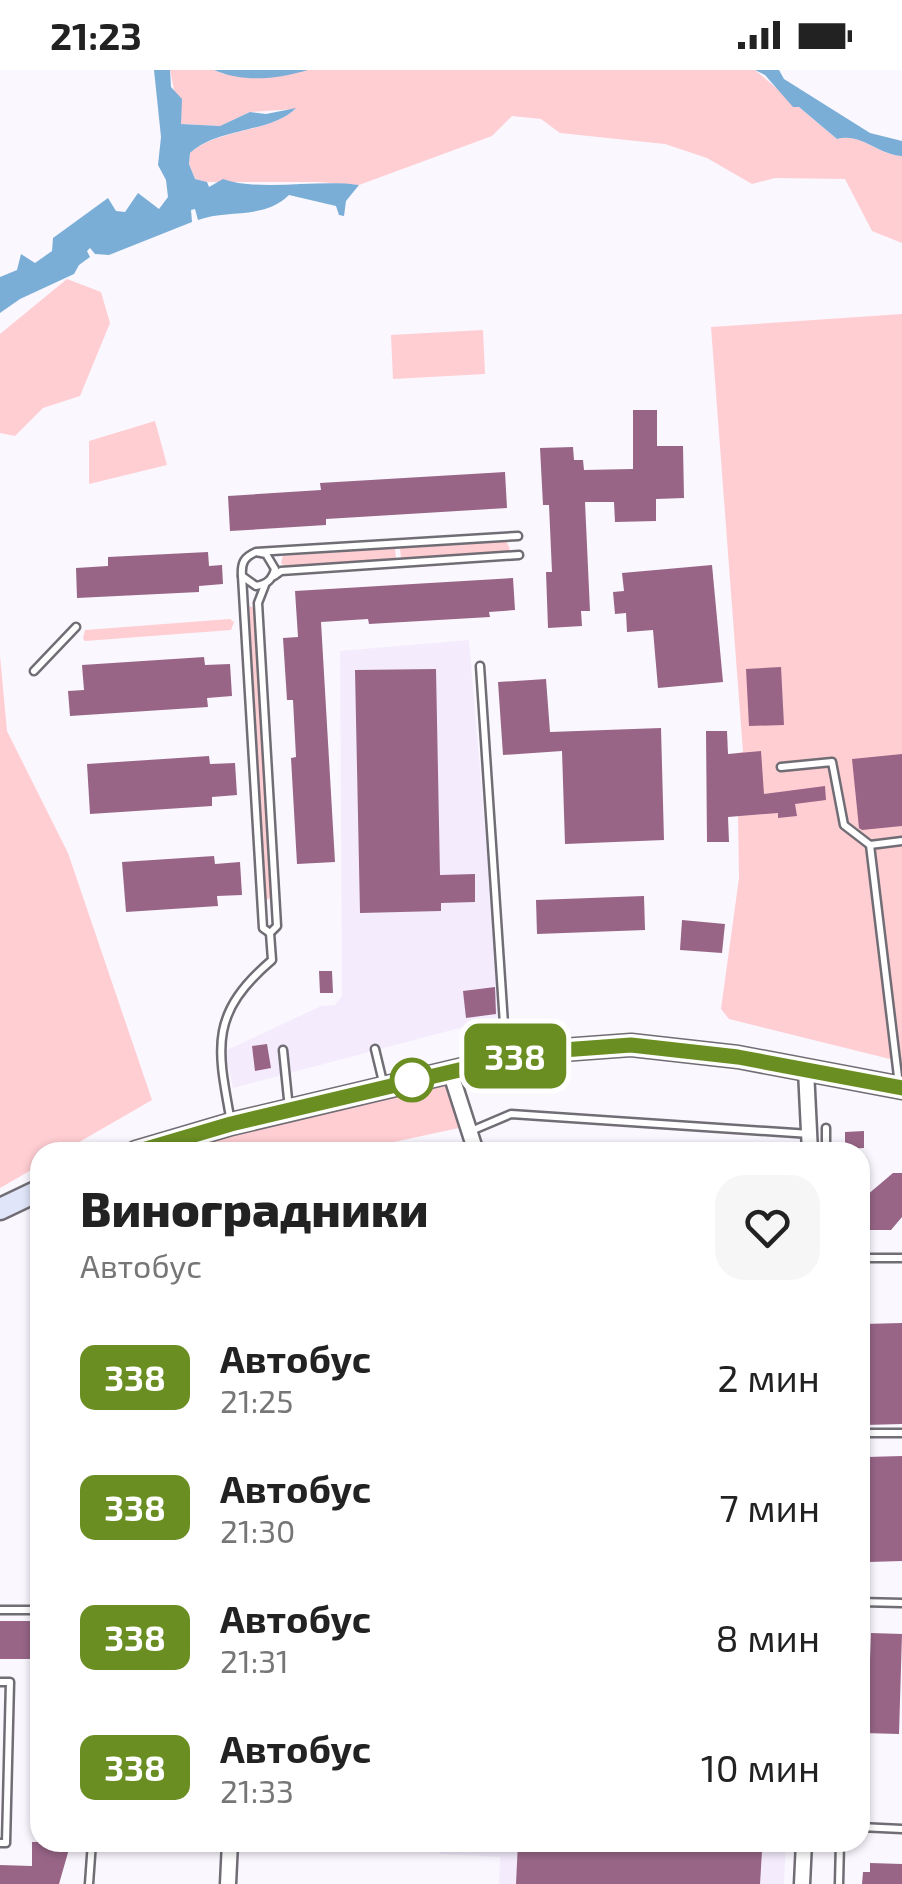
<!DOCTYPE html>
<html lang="ru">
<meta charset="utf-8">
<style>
body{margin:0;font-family:"Exo 2",sans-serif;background:#f6f6f6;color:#222;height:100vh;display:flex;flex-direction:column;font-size:38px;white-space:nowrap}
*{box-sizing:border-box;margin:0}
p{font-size:32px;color:#767676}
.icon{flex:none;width:55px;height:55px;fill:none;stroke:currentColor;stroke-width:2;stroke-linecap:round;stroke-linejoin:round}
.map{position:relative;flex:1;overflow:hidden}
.panel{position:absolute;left:30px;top:1072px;width:840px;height:710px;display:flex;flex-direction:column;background:#fff;border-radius:30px;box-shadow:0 2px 8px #0004}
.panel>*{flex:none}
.badge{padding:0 20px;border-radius:15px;font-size:35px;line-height:65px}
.map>.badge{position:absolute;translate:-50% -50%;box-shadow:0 0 0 5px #fff}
.round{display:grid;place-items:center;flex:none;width:105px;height:105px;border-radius:30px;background:#f6f6f6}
.overview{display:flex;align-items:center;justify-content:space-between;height:170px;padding:0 50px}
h1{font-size:48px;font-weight:800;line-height:75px}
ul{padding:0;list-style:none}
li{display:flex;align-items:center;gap:30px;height:130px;padding:0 50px}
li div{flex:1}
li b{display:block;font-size:38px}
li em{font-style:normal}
li .badge{min-width:110px;font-weight:700;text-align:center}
.status{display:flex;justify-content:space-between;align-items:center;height:70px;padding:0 50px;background:#fff;direction:ltr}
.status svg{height:28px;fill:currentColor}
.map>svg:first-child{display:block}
.built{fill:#f4ecfd}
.green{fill:#ffced3}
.water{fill:#7aaed7}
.building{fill:#986587}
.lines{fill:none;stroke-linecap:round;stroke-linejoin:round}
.service-casing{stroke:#716d75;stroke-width:11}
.minor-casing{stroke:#716d75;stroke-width:19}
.secondary-casing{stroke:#716d75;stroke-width:25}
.service{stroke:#fff;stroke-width:6}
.minor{stroke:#fff;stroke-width:14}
.secondary{stroke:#e1e5fa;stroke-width:20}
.line-casing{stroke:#fff;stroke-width:22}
.line{stroke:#6b8e23;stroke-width:15}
.stop-dot{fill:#fff;stroke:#6b8e23;stroke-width:5}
</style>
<div class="status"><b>21:23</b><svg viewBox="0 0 49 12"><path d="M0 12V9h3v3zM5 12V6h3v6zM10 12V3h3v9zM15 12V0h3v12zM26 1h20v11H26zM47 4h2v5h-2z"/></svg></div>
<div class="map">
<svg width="902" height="1814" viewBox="0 0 902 1814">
<rect width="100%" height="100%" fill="#faf7fe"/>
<g class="built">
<polygon points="469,570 501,947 233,1018 225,981 321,936 335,935 342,926 340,581"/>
<polygon points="440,1772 786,1773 784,1814 499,1814 500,1787 440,1784"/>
</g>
<g class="green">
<path d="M170,0H214L224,4L308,0H755L837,69C861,62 878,85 902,86V173L872,161L845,109L775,108L752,114L707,88L665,74L560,63L541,49L512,46L492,66L359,115L317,112H207L195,109L189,94L190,83C219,58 270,63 295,39L250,42L220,56L181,54Z"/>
<polygon points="67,209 101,222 110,253 80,326 43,338 15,366 0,363 0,264"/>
<polygon points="902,244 902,992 729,949 721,939 739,808 737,683 743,682 711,257"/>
<polygon points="483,260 485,304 393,309 391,265"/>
<polygon points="155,351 167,395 89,414 89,371"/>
<polygon points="506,471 510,479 507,482 401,488 400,478"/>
<polygon points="395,478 396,489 284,496 281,493 283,486"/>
<polygon points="249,536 255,538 273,827 266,830"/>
<polygon points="230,549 234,552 231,560 85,571 83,568 85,560"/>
<polygon points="0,586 7,661 68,783 152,1030 62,1082 40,1082 40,1095 0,1118"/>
<polygon points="424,1013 448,1015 459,1058 347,1082 156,1082"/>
</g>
<g class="water">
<path d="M154,0H170L171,17L182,29L181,54L220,56L250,42L266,44L296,38C272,63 219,57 190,83L189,94L195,109L207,112L209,117L223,109C258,122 320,109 359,115L346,131L344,146L339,145L336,136L289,125C264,150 227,139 198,150L195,139L191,140L192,152L109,185L95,184L90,178L87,181L90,187L79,195L74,204L20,229L0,243V207L17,200L21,184L35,193L52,181L53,168L108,128L116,141L125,142L138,123L159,139L168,127L166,110L158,95L161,67Z"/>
<path d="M214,0H308C278,9 244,13 214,0Z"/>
<path d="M755,0H779L784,9L870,63L902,71V86C879,85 860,62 837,69L799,37H793L765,5Z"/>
</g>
<g class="building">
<polygon points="633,340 657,340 657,376 683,376 684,428 656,429 656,451 615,452 614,432 585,432 590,541 581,541 582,556 548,558 546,502 552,502 549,435 543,435 540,378 573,377 574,390 583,390 584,400 633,399"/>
<polygon points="505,402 507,438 326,449 326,455 230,461 228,426 321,420 320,413"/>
<polygon points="208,482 209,496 222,495 223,514 199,516 199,522 77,528 76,498 108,496 108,487"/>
<polygon points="712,495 723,612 658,618 653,560 627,562 626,543 615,544 613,522 624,521 622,503"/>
<polygon points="513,508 515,540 489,542 490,547 369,554 368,549 321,552 335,792 297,794 291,688 296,687 293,630 287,630 283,568 298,567 295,521"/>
<polygon points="204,587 205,595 230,594 232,626 207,628 208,637 70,646 68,621 84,620 82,595"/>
<polygon points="781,597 784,655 749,656 746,599"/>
<polygon points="436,599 440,805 475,804 475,832 441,833 441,841 360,843 355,600"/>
<polygon points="546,609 550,662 661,658 664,770 565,774 562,681 503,685 498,612"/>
<polygon points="706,661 727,661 728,684 761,681 764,724 825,716 826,730 795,734 797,746 778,748 778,743 728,747 729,772 707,772"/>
<polygon points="902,684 902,756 862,760 859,758 852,689"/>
<polygon points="209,686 210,694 235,693 237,725 212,727 212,736 90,744 87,694"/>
<polygon points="214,786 215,794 240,792 242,825 217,826 218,836 126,842 122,792"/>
<polygon points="644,826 645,860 537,864 536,830"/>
<polygon points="682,850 725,854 722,883 680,880"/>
<polygon points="319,901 332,901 333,923 320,923"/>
<polygon points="495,917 496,944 466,948 463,921"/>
<polygon points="267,974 271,998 255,1001 252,976"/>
<polygon points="864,1061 864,1078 845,1079 845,1062"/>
<polygon points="893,1103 902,1103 902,1147 891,1160 860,1160 860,1131"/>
<polygon points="902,1253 902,1354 865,1355 865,1345 860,1345 860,1276 864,1276 864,1254"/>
<polygon points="902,1386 902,1491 869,1492 869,1483 862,1483 860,1397 867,1397 867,1387"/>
<rect x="0" y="1551" width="40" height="38"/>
<polygon points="871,1563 902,1564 899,1664 863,1663 863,1654 860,1654 860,1589 870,1590"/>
<polygon points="32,1772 71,1772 59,1814 0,1814 0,1795 32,1796"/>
<polygon points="518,1772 607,1772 762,1781 760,1814 516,1814"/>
<polygon points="870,1793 902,1794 902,1814 862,1814 863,1802 870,1802"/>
</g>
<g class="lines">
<g class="service-casing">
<g id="service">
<path d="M256,482L266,484L275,499C272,510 267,514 256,516L242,506C241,493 244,487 256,482L518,466"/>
<polyline points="242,506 263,858 270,863 277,856 258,533 265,515"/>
<polyline points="274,506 281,501 519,485"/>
<polyline points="480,596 506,984"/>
<polyline points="34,601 76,557"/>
<polyline points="781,697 832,692 844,755 870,775"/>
<polyline points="375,979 383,1012"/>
<polyline points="283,980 289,1039"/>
<polyline points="899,1015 870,775 902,771"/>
<path d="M231,1052C217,977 209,944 272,890L270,863"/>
<polyline points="826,1058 826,1082"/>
<polyline points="471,1061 511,1044 810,1064"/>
<polyline points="860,1188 902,1188"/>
<polyline points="860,1363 902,1363"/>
<polyline points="860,1532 902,1533"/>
<polyline points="0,1540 40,1540"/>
<polyline points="0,1612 10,1612 6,1773 0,1773"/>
<polyline points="860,1757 902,1759"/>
<polyline points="89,1814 92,1772"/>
<polyline points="839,1814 840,1772"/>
</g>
</g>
<g class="minor-casing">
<g id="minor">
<polyline points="806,1000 810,1082"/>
<polyline points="450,1001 476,1082"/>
<polyline points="228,1814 230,1772"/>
<polyline points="802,1814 804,1772"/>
</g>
</g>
<g class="secondary-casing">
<g id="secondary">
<polyline points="136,1082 231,1054 535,982 631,975 738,987 902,1018"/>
<polyline points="0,1139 40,1120"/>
</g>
</g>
<use href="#service" class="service"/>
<use href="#minor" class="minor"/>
<use href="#secondary" class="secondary"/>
</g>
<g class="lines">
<g class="line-casing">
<polyline id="line" points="136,1082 231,1054 535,982 631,975 738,987 902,1018"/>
</g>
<use href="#line" class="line"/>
</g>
<circle class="stop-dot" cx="412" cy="1010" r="20"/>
</svg>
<b class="badge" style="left:515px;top:986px;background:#6b8e23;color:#fff">338</b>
<section class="panel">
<div class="overview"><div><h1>Виноградники</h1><p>Автобус</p></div><a class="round"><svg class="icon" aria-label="heart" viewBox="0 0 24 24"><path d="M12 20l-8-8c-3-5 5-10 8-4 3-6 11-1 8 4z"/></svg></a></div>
<ul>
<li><span class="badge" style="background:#6b8e23;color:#fff">338</span><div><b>Автобус</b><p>21:25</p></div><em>2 мин</em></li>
<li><span class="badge" style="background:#6b8e23;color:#fff">338</span><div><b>Автобус</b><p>21:30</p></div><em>7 мин</em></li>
<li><span class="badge" style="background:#6b8e23;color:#fff">338</span><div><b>Автобус</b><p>21:31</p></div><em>8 мин</em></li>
<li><span class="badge" style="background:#6b8e23;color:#fff">338</span><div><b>Автобус</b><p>21:33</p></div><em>10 мин</em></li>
</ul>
</section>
</div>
